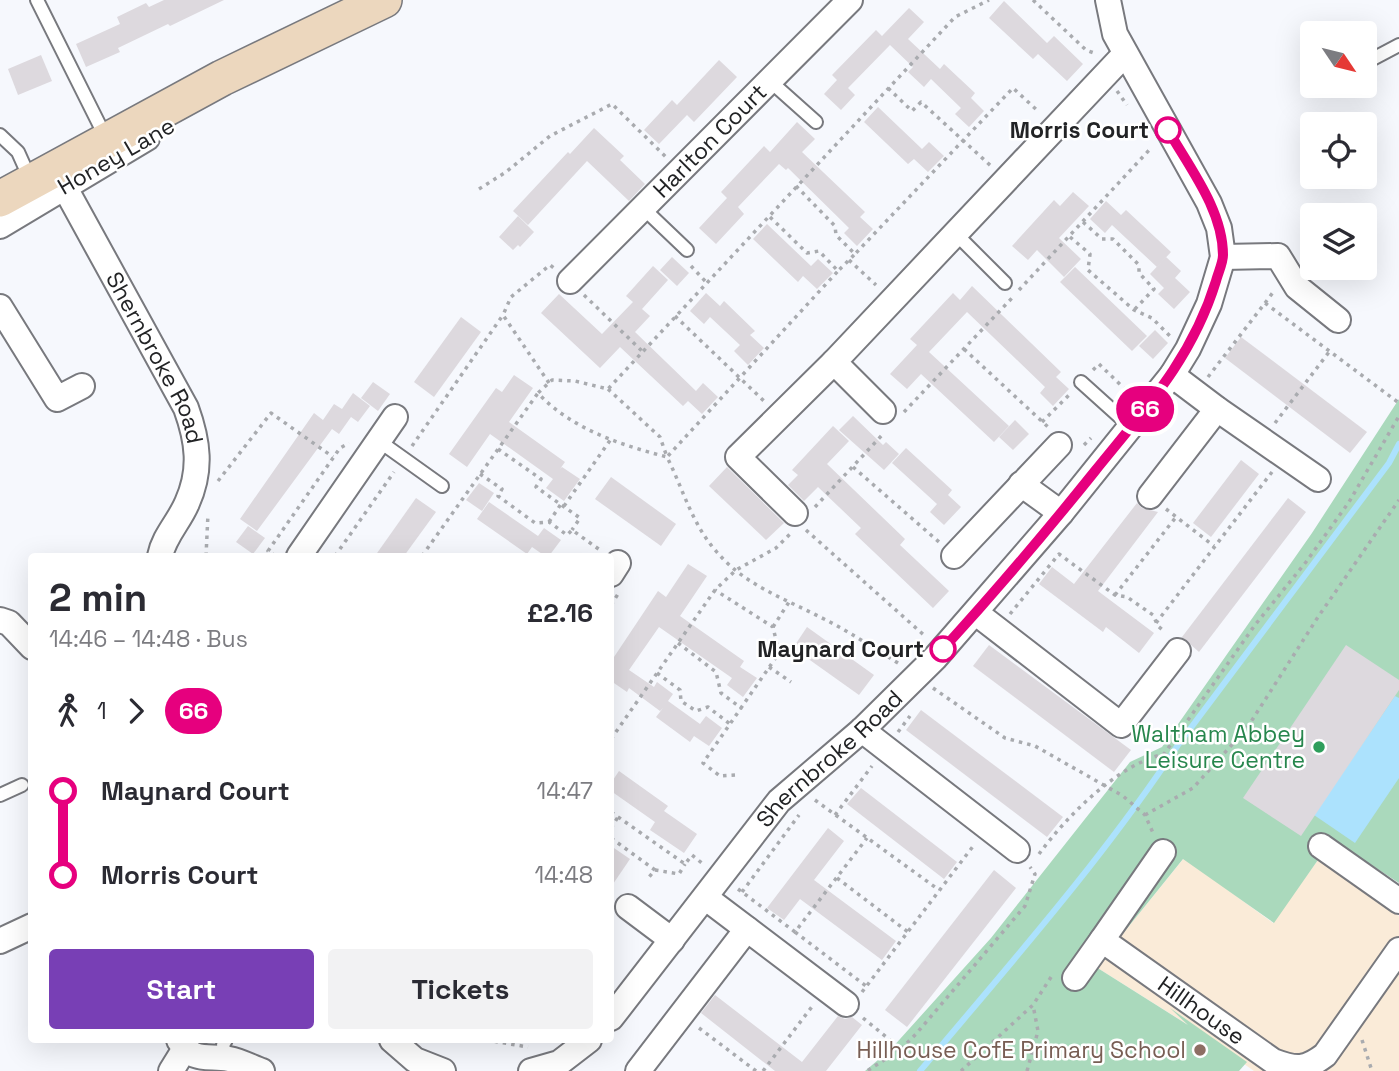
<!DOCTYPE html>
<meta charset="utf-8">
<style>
body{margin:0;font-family:"Space Grotesk",sans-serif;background:#f2f2f3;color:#2b2b33;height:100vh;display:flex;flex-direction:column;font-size:26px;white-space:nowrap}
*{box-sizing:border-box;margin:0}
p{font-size:23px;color:#7c7c81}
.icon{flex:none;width:38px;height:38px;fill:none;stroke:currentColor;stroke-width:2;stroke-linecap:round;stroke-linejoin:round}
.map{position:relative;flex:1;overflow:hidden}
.details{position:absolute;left:28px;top:553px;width:586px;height:490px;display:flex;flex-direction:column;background:#fff;border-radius:7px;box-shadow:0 7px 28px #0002}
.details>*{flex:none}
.badge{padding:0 14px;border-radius:23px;font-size:24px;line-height:46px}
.needle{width:46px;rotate:125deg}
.controls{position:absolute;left:1300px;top:21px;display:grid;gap:14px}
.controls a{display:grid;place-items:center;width:77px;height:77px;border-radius:7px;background:#fff;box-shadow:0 7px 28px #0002;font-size:35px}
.map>.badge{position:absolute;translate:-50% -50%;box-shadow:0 0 0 4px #fff}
.legs{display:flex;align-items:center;gap:10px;height:77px;padding:0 21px;font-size:23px}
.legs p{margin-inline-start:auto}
.summary{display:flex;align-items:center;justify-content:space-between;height:119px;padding:0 21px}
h1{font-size:38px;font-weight:700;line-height:52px}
.primary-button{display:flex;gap:14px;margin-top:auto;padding:14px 21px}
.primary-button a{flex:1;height:80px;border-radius:7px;background:#783fb5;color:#fff;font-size:28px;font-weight:700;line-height:80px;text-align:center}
.primary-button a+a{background:#f2f2f3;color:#2b2b33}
ul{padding:0 21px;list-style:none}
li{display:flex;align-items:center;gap:24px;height:84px;font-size:26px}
li i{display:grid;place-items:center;width:10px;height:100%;margin:0 9px;background:currentColor}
li i::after{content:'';width:18px;height:18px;margin:-9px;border:5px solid;border-radius:50%;background:#fff}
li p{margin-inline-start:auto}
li:first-child i{background:linear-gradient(#0000 50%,currentColor 0)}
li:last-child i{background:linear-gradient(currentColor 50%,#0000 0)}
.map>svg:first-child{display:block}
.commercial{fill:#faebd8}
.green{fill:#aad9bc}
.water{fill:#ace2fd}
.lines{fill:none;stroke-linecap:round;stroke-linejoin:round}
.stream{stroke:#ace2fd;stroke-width:6}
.building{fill:#ddd9de}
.lane-casing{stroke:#78797e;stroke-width:16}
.street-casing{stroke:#78797e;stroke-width:28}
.secondary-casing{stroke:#78797e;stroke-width:38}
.path{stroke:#a9abaf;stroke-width:3.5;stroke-dasharray:3.5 5;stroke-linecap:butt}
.lane{stroke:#fff;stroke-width:12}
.street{stroke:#fff;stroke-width:24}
.secondary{stroke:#ecd7be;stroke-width:35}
.line-1-casing{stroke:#fff;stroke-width:16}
.line-1{stroke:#e6007e;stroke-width:10}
.stop-1-dot{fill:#fff;stroke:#e6007e;stroke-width:3.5}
.leisure-dot{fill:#2e9e5b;stroke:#fff;stroke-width:2.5}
.education-dot{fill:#8d6e63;stroke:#fff;stroke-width:2.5}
.labels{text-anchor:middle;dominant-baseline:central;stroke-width:5;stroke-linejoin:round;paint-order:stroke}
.stop-label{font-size:23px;font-weight:bold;fill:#222325;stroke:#fff;text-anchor:end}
.street-label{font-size:23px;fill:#222325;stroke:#fff}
.leisure-label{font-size:23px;fill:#27864d;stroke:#fff;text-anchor:end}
.education-label{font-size:23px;fill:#785e54;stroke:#fff;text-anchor:end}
</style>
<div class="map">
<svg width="1399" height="1071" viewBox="0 0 1399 1071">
<rect width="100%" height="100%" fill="#f6f8fd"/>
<polygon class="commercial" points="1320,857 1399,916 1399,1071 1254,1071 1193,1028 1096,967 1184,858 1273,923"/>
<polygon class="green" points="1399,399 1399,883 1350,851 1333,843 1320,857 1274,923 1183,859 1096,967 1188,1025 1170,1008 1247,1062 1239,1071 865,1071 891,1049 991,938 1130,762 1162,747 1312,533"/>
<polygon class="water" points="1395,696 1399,698 1399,778 1355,843 1314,815"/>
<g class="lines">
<path class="stream" d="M920,1071C1009,965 1102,860 1178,745L1389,463L1399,444"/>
</g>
<g class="building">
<polygon points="164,0 224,0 170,26 168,24 118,48 120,52 86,67 76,44 120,24 117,17 146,3 149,7"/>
<polygon points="1004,1 1047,43 1054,36 1083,64 1067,81 1038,54 1033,59 989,18"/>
<polygon points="909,8 924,22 908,39 940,69 944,64 975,93 971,98 984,111 969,127 955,114 961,108 931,79 924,87 908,72 913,67 890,45 848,88 855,95 841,110 824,94 837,80 832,75 876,30 882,36"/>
<polygon points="41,55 52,81 18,95 8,69"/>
<polygon points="719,60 737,77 694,122 687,115 659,144 644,130 672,100 677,105"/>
<polygon points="878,107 922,149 929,142 944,156 928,172 914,159 908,164 864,122"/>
<polygon points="797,122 815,139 802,152 865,212 860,217 873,229 857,246 844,233 849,228 788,168 786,170 779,164 738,207 744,214 716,244 699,228 727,198 721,192 764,146 770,152"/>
<polygon points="594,128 624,156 620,160 645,184 629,201 587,161 528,225 513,211 568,152 570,154"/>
<polygon points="1073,192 1089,206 1059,238 1081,259 1064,277 1037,250 1028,260 1012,246 1054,200 1060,206"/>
<polygon points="1106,201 1121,215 1126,210 1171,252 1157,267 1112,225 1105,233 1090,219"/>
<polygon points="518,216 534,232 520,247 518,245 513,250 499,237"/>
<polygon points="767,224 811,266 818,259 833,273 817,289 803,276 798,282 753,239"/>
<polygon points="672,257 689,273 677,286 660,270"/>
<polygon points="1166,257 1181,271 1175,278 1190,292 1174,309 1158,294 1164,288 1150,274"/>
<polygon points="653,266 668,280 642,309 650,316 635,332 696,391 703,383 718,397 702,414 688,401 683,406 620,347 600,368 541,313 559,294 602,334 633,302 626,296"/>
<polygon points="1075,267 1147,336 1132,351 1060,282"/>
<polygon points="972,286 1061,372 1056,377 1069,389 1053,406 1040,393 1045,387 967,312 929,352 1009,426 994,442 921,374 907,389 890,374 917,345 910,339 953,293 960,300"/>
<polygon points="706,293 720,306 724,301 755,331 750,335 764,348 748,365 734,351 740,345 710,317 704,324 690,311"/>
<polygon points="461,317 481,332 434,397 414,382"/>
<polygon points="1155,330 1168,343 1153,359 1139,346"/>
<polygon points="1241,337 1367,432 1350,453 1225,358"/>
<polygon points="514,375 533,388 509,422 565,462 560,469 562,467 580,479 564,501 546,488 553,479 490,434 467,467 449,454 496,388 502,392"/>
<polygon points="373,382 390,394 378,411 361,398"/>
<polygon points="353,393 370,406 358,422 351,417 339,434 332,429 257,531 240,519 314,413 323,420 334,404 342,409"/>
<polygon points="853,416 883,445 886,442 899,454 884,470 839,430"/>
<polygon points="1015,420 1029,434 1013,450 999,437"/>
<polygon points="833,426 849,441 827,464 905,539 900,545 949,591 933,608 855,534 861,528 818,487 804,501 788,485 798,475 792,470"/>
<polygon points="906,448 952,490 948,495 961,507 944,525 930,512 937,504 892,463"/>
<polygon points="1241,460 1259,474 1211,537 1193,523"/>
<polygon points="727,467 784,523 766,540 709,486"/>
<polygon points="611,477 676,524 661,546 595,499"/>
<polygon points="479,483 494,493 482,511 466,500"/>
<polygon points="416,498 436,512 404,556 375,556"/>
<polygon points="1288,498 1306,512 1199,652 1182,637"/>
<polygon points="489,502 538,536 544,528 561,540 549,556 545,556 532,547 527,554 477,519"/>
<polygon points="1137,503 1142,508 1158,512 1098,591 1154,633 1139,653 1106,627 1103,632 1039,584 1052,567 1074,584"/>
<polygon points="248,526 265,538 253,554 236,542"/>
<polygon points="688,564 707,576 680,616 744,661 740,667 757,678 743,697 727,685 732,678 659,627 629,670 654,687 657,682 673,694 668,701 700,724 706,716 722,728 709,746 694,736 690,742 656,717 663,708 660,711 629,688 627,692 611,681 612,660 658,591 666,597"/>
<polygon points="807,627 874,675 859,695 793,648"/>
<polygon points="989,645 1131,750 1114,772 973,666"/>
<polygon points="1346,645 1399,680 1399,690 1301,836 1243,798"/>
<polygon points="921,710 1063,817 1047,837 906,730"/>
<polygon points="619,771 668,806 664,811 697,834 684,853 650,830 655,822 611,791 611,783"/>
<polygon points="861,788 957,862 944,879 847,804"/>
<polygon points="828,828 844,841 814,880 896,941 882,960 800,899 784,920 767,908"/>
<polygon points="611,846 630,859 611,887"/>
<polygon points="994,870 1016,888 907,1027 885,1010"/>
<polygon points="715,995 802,1062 838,1016 845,1019 852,1017 862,1025 826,1071 775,1071 701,1013"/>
</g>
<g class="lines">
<g class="lane-casing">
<g id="lane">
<polyline points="37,0 107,140"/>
<polyline points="1365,63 1399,45"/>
<polyline points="770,81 816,122"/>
<polyline points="0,135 18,152 31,181"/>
<polyline points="643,208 687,250"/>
<polyline points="954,232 1005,283"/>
<polyline points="1081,382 1131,427"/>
<polyline points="379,441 442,486"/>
<polyline points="0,795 22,785"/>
<polyline points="226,1058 223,1045 226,1040"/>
</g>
</g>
<g class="street-casing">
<g id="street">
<path id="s1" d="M52,170L64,186L186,408C198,441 202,470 187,503C179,522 164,536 160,556"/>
<polyline points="0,226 147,138"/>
<polyline points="1223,257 1278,256 1297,287 1338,320"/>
<path id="s2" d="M570,281L850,0"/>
<polyline points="0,307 57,399 82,386"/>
<polyline points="1172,375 1217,409 1318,479"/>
<polyline points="883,411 834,362 1125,54"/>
<polyline points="1021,484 1061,513"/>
<polyline points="1150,496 1217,409"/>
<polyline points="795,513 738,457 834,362"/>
<polyline points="299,556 395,417"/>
<polyline points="954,556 1059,445"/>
<polyline points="611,574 618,563"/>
<polyline points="976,613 1121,725 1178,651"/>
<polyline points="0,620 9,623 32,647"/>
<polyline points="862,730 1017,850"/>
<polyline points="1321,846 1399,901"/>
<path id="s3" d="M1163,852L1102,940L1273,1061C1297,1070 1305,1070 1325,1055L1399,950"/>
<polyline points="706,898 846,1004"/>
<polyline points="628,907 672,940"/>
<polyline points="0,941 32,926"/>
<polyline points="1075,978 1102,940"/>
<path id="s4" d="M611,1018L779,801L862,730L935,658L1061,513L1172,375L1188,349L1209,304L1223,257L1219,228L1209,203L1115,34L1108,0"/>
<path d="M179,1040C192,1063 208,1055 229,1059C240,1061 251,1067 262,1071"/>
<polyline points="392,1040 415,1060 443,1071"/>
<polyline points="171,1071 184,1050"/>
<polyline points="531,1071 559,1063 589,1040"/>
<polyline points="638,1071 747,929"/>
</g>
</g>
<g class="secondary-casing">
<polyline id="secondary" points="0,199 222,78 384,0"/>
</g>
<g class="path">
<polyline points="1033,0 1086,50 1094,53"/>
<polyline points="888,88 912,111 921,102 991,166"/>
<polyline points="1117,91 1127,105"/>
<polyline points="796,186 835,226 836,235 855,254 1013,88 1039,112"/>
<polyline points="479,189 506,172 550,136 612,104 666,157"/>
<polyline points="770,217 807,253 819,251 838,271 855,254"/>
<polyline points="1083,222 1102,239 1113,239 1139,265 1139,273 1154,289 1134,310"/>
<polyline points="1070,237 1090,254 1088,270 1134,310 1152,318 1170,336"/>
<polyline points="849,260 876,285"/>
<polyline points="691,266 707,283"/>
<polyline points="1019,290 1152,147"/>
<polyline points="584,295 643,352"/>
<polyline points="1265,303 1274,291"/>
<polyline points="675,316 765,402"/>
<polyline points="964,349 1048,427"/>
<polyline points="1093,370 1099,364 1130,394"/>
<polyline points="1208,377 1265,303 1399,403"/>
<polyline points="549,383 503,315 511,297 550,265 555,269"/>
<polyline points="608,389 660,437 667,457 838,271"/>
<polyline points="904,412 1012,298"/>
<polyline points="1042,422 1070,394"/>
<polyline points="1275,423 1329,352"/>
<polyline points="1084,445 1091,438"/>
<polyline points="412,446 503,315"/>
<polyline points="498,449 541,479 536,487 580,518 572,530"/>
<polyline points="853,467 939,542"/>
<polyline points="480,474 502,489 498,496 535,523 549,522 567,535 572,530 600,550"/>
<polyline points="218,481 271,413 333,457"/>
<polyline points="564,506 611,439"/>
<polyline points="815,507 884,433"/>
<polyline points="1166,509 1214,546"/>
<polyline points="549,522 561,504"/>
<polyline points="806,530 925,636"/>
<polyline points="206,556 208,514"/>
<polyline points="275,556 268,551 340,448 349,443"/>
<polyline points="335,556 394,472"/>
<polyline points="422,556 538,393"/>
<polyline points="1115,595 1176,517"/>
<polyline points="611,605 618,594"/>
<polyline points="1010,614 1059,554 1115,595 1127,597 1153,615 1158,626 1165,632"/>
<polyline points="1156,623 1272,472"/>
<polyline points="773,627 789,602"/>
<polyline points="678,643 716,672 721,693 741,708 779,653 773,627 715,590"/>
<path d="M898,663C872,647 847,630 820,617C783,598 743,584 716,551C692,524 683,489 667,457C621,445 571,429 538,393L552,380L575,381L608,389L955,17L989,0"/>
<polyline points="769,667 791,682"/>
<polyline points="657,673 680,690 681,701 696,711 708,707 730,724"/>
<polyline points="933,688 1005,738 1035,746 1123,796 1145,815 1154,835"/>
<polyline points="898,732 910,716"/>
<polyline points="611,739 715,590 736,570 776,548 791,533"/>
<polyline points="735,775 720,776 703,763 741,708"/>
<polyline points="815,800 939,890"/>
<polyline points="611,812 685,864 692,855 703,864"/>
<polyline points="835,815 872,766"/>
<polyline points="1145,815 1193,788 1247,728 1318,617 1399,500"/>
<polyline points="611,828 618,817"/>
<polyline points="611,838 655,870 649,877"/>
<path d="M1039,854C1067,816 1117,765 1164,754L1255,625L1306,562L1349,502L1399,416"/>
<polyline points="655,870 679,874 685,864"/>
<polyline points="837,878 908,932"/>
<polyline points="738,889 795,932 867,838"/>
<polyline points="742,892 799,815"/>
<polyline points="795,932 866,986"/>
<polyline points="862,992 974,845"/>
<polyline points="863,1018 901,1049 867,1071"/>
<polyline points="699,1028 756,1071"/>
<polyline points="486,1040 528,1047"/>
<polyline points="1362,1040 1372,1071"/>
<polyline points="901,1049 916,1034 1025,906 1035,874 1030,867"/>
<polyline points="763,1071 814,1004"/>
<polyline points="961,1071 1033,1005 1053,974"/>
<polyline points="1027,1071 1038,1031 1033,1005"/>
</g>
<use href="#lane" class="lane"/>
<use href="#street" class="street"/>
<use href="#secondary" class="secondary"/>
</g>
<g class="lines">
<g class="line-1-casing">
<path id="line-1" d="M943,649C996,591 1046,532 1095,471C1145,409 1192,359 1216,281C1218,273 1223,263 1223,255C1223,210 1189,167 1168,130"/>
</g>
<use href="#line-1" class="line-1"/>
</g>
<g class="stop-1-dot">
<circle cx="1168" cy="130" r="12"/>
<circle cx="943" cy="649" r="12"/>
</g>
<circle class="leisure-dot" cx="1319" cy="747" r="7"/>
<circle class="education-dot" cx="1200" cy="1050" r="7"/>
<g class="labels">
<g class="stop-label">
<text x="1149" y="130">Morris Court</text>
<text x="924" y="649">Maynard Court</text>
</g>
<g class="street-label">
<text stroke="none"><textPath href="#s2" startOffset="198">Harlton Court</textPath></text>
<text transform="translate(116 156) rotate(-30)">Honey Lane</text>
<text stroke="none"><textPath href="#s1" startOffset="215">Shernbroke Road</textPath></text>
<text stroke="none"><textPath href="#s4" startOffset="340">Shernbroke Road</textPath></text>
<text stroke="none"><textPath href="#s3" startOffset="229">Hillhouse</textPath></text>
</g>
<g class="leisure-label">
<text x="1305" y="734">Waltham Abbey<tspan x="1305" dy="26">Leisure Centre</tspan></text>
</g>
<g class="education-label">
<text x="1186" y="1050">Hillhouse CofE Primary School</text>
</g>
</g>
</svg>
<div class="controls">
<a><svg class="needle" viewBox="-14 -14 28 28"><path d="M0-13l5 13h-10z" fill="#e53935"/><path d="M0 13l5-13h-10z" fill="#7c7c81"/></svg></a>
<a><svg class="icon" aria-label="locate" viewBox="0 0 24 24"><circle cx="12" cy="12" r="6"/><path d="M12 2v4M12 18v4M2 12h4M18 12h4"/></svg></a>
<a><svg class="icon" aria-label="layers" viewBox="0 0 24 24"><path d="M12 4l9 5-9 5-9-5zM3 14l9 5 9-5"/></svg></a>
</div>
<b class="badge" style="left:1145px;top:409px;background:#e6007e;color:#fff">66</b>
<section class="details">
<div class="summary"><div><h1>2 min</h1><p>14:46 – 14:48 · Bus</p></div><b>£2.16</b></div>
<div class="legs"><svg class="icon" aria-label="walk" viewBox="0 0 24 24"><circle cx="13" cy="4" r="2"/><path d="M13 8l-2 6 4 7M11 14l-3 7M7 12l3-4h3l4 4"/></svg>1<svg class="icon" aria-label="forward" viewBox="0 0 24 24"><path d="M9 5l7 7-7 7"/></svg><b class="badge" style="background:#e6007e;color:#fff">66</b></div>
<ul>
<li><i style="color:#e6007e"></i><b>Maynard Court</b><p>14:47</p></li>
<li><i style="color:#e6007e"></i><b>Morris Court</b><p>14:48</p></li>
</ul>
<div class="primary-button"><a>Start</a><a>Tickets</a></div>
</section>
</div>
